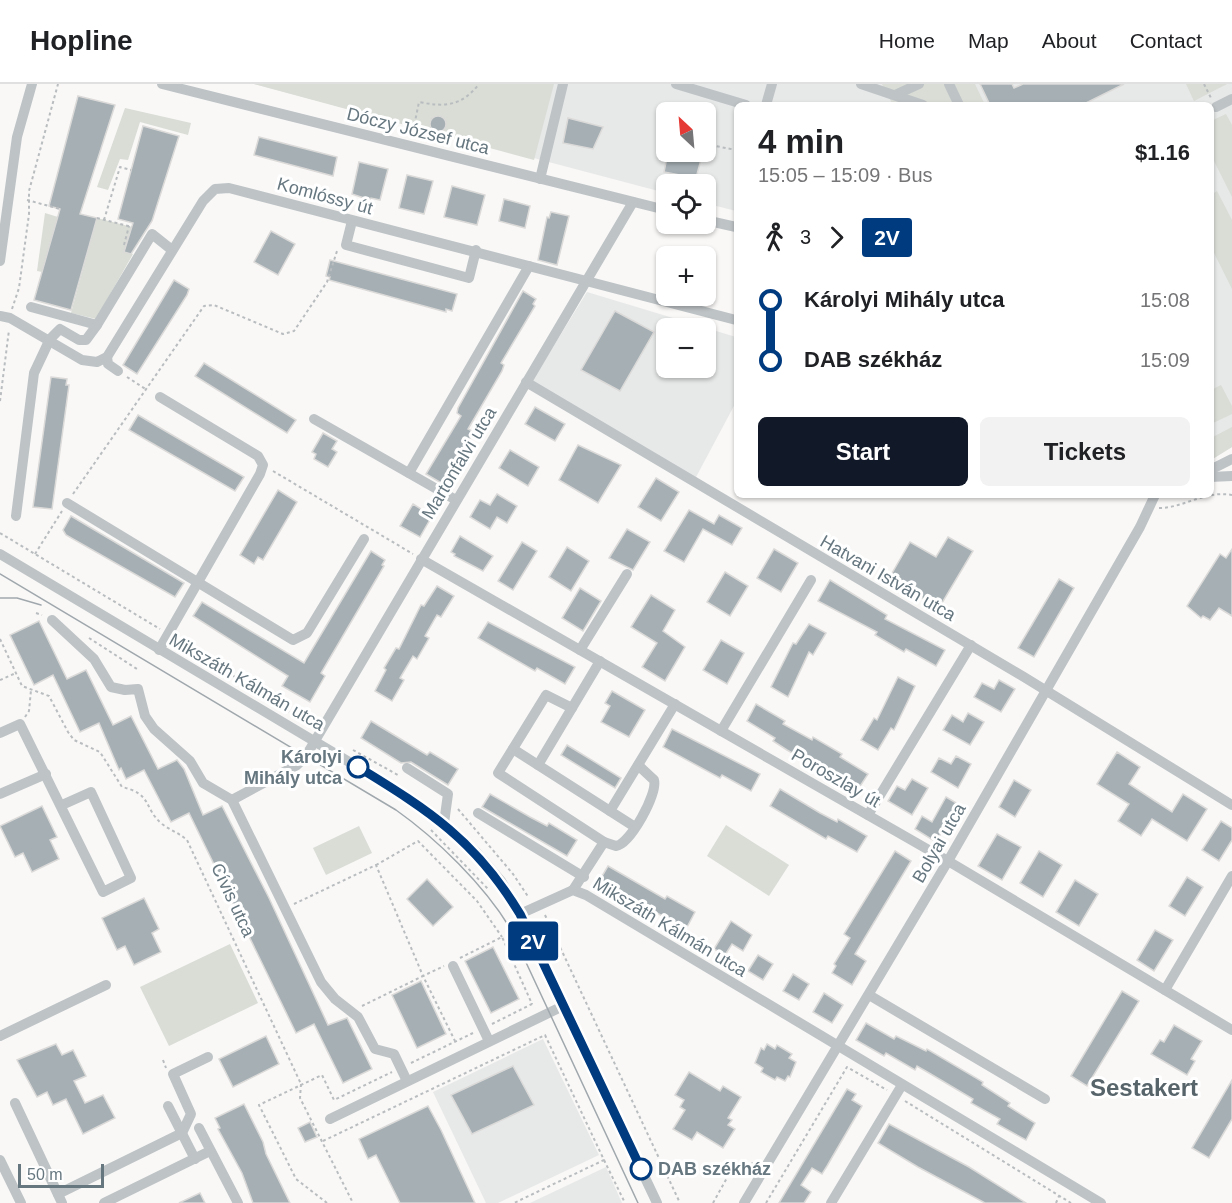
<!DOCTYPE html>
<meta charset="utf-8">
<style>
body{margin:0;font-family:Arial,sans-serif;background:#f2f2f2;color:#202124;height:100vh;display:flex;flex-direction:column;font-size:22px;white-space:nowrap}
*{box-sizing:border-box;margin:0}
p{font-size:20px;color:#757577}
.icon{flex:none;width:33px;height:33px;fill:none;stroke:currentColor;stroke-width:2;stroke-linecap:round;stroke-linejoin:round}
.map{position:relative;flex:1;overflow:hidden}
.panel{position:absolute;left:734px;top:18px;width:480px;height:396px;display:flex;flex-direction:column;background:#fff;border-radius:9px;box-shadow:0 2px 4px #0004}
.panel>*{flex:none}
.badge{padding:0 12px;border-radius:4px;font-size:21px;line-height:39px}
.needle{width:39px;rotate:334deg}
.fabs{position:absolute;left:656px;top:18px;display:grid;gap:12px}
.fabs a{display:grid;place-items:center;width:60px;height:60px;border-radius:9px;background:#fff;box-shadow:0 2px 4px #0004;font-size:30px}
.scale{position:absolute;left:18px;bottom:15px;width:86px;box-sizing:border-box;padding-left:6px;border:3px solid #667780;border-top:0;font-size:16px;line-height:21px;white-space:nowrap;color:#667780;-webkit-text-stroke:4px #fff;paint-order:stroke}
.map>.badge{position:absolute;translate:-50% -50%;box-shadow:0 0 0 3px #fff}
.legs{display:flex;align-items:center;gap:9px;height:66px;padding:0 24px;font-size:20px}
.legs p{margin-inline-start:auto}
.summary{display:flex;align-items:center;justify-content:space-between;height:102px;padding:0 24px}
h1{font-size:33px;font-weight:600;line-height:45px}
.button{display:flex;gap:12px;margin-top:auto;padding:12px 24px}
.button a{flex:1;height:69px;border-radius:9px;background:#111827;color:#fff;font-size:24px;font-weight:600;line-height:69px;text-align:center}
.button a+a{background:#f2f2f2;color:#202124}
ul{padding:0 24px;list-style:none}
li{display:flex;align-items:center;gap:21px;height:60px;font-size:22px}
li i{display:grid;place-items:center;width:9px;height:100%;margin:0 8px;background:currentColor}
li i::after{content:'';width:15px;height:15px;margin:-8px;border:4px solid;border-radius:50%;background:#fff}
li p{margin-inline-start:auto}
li:first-child i{background:linear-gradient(#0000 50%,currentColor 0)}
li:last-child i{background:linear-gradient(currentColor 50%,#0000 0)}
header{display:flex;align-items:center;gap:36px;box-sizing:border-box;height:84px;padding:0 30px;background:#fff;border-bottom:2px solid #e0e0e0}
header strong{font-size:28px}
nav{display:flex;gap:33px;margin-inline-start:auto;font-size:21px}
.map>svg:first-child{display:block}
.built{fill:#e7e8e8;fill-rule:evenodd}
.green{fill:#d9ddd6}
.building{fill:#a5afb4;stroke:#dbdad9;stroke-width:1.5}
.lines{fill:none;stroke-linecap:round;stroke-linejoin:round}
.path{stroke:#b9bdbf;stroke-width:2;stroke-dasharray:3 3;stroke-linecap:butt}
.minor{stroke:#bec3c6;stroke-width:10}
.tram{stroke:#a0a8ad;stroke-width:1.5}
.line-1-casing{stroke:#fff;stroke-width:14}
.line-1{stroke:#003b80;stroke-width:9}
.stop-1-dot{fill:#fff;stroke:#003b80;stroke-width:3}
.labels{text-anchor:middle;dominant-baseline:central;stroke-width:6;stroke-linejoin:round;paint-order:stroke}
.street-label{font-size:18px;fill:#667780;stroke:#fff}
.stop-label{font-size:18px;font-weight:bold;fill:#667780;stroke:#fff;text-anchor:end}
.district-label{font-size:24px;font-weight:bold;fill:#57656b;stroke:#fff}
</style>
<header>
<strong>Hopline</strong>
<nav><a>Home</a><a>Map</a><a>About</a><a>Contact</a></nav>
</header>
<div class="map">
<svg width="1232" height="1119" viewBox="0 0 1232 1119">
<rect width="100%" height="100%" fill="#f9f8f7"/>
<g class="built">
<path d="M254,0H1232V363L1211,376L1210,21H736V127L705,119V100H666V109ZM666,28H705V68H666Z"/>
<path d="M587,208L736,253V318L695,395L532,297ZM666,244H705V284H666Z"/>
<polygon points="543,955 599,1071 498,1119 486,1119 433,1008"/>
<polygon points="606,1083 622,1119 530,1119"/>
</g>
<g class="green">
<polygon points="254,0 554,0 534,76"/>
<polygon points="882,0 975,0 985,21 893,21"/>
<polygon points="1186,0 1227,0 1194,17"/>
<polygon points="125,24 191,39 188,51 140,38 128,76 120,75 108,106 97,103"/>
<polygon points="1226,30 1232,41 1232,113 1211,71 1211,37"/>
<polygon points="1217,107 1232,136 1232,205 1211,163 1211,111"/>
<polygon points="45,129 58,133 42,188 37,187"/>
<polygon points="97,134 132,143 124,168 133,170 96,235 71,229"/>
<polygon points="1221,301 1232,322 1232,330 1211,340 1211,306"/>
<polygon points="1232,343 1232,363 1211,376 1211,354"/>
<polygon points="726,741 789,781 769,812 707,772"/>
<polygon points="359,742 372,769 326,791 313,764"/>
<polygon points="230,860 258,919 169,962 140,903"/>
</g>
<g class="building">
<polygon points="980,0 1012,0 1014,4 1023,0 1124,0 1082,21 990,21"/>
<polygon points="78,12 115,21 80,130 97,134 71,226 34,216 60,125 49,122"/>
<circle cx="438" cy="40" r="8"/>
<polygon points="568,34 603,43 593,65 563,59"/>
<polygon points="143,42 179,52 152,137 131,170 124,168 133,139 118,135"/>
<polygon points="259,53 337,73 333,92 254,71"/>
<polygon points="668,68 702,72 696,94 664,88"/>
<polygon points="359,78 388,85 380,116 371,114 370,116 352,110"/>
<polygon points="407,91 433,97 424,130 399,124"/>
<polygon points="452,102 485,111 477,141 444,133"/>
<polygon points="504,115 530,122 525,144 499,137"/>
<polygon points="551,128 569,132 557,181 538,176 547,133 549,134"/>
<polygon points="271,147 295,160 278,191 254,178"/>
<polygon points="330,176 457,210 452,227 446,225 446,228 329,196 330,193 326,192"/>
<polygon points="174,196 189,205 187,211 137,290 123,281"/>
<polygon points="523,207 536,215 533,220 535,222 501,279 504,281 502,287 468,345 472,347 470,354 443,400 426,390 461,332 457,329 458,324"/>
<polygon points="615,227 654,248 620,307 581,286"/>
<polygon points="204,279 296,336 287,349 195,292"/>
<polygon points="51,293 67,295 66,301 69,301 52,425 33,423"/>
<polygon points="535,323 565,340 555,357 525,340"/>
<polygon points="138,331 244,393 235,407 129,346"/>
<polygon points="323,349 337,357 332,365 337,368 328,383 314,375 316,370 312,368"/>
<polygon points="578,361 621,381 598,419 559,396"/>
<polygon points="510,366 539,383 528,402 499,384"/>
<polygon points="656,394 679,408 661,437 638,423"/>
<polygon points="278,406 297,418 263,476 258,473 254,480 240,471"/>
<polygon points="497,410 517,422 507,439 497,433 490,445 470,433 480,416 490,421"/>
<polygon points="413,420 432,432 420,453 400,442"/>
<polygon points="689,426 714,440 719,431 742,444 732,461 703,445 684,478 664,467"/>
<polygon points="71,432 184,499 175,513 66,451 63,446"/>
<polygon points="627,445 650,458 633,486 609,474"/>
<polygon points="460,452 493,472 483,487 454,472 455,470 451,468"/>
<polygon points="948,453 973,467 939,524 915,510 918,506 891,491 910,458 936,473"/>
<polygon points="522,458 537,467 513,506 498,497"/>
<polygon points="567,463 589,477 571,507 549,493"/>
<polygon points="774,465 798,479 781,508 757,494"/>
<polygon points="1232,465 1232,532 1219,524 1210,536 1203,532 1201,534 1187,522 1220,470 1226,474"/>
<polygon points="371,467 385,476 382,481 384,482 321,589 325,592 310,618 282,602 288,592 193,532 202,518 304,579"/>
<polygon points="725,488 748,502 730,532 707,518"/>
<polygon points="1059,495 1074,504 1034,573 1018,564"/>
<polygon points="830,496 887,531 885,535 945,566 936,582 906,565 904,568 875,551 877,548 818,517"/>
<polygon points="437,502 454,512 441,533 437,531 425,552 429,554 417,575 413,572 400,594 404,596 392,617 375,607 386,586 384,584 396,564 399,565 421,521 424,522"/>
<polygon points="580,504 601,517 583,547 562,534"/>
<polygon points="651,511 675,526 663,547 685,563 665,597 642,583 657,559 631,543"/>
<polygon points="39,537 67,595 86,586 113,641 131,632 158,685 177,676 184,685 203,731 222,722 269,814 328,941 347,934 372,985 343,999 314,940 296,949 189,729 171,738 144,686 126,695 121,684 119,686 99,639 80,648 53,591 34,601 10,551"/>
<polygon points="488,538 575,583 565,600 537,584 535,587 478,554"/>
<polygon points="809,540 826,549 813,571 809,568 788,613 771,603 793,559 796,560"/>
<polygon points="721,556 744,569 727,600 703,586"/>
<polygon points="898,593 915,602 894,646 891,644 878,666 861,656 874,634 877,636"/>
<polygon points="999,596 1015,605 1001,628 974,613 982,599 994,605"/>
<polygon points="612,607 645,626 629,653 601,638 610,622 605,619"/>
<polygon points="756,620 785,637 783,640 812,656 813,653 842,670 840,673 868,690 857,707 829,691 832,687 803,670 801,674 787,666 773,657 775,654 747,637"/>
<polygon points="968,629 984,638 970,661 943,646 952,631 963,638"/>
<polygon points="371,637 427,671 430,668 458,685 448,701 411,678 401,679 361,654"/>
<polygon points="672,645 760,690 751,707 722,691 720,694 663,663"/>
<polygon points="567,661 621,694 615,704 561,671"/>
<polygon points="1117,668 1140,683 1129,700 1155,717 1172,728 1183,710 1207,725 1187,757 1152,735 1141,752 1118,737 1129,720 1097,700"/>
<polygon points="956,672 971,680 958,704 931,688 939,674 951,680"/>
<polygon points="912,695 928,704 912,731 888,717 897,702 905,706"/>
<polygon points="1014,696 1031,706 1015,733 999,723"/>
<polygon points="780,705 820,729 837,738 838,735 867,752 857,768 828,752 826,755 770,722"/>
<polygon points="490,710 530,733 547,742 549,739 577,756 567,772 482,723"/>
<polygon points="946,713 958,720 936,758 915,745 922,732 932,738"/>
<polygon points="42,722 57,753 50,756 59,775 32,788 23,769 15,773 0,742"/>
<polygon points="1221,737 1232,744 1232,756 1219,777 1202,766"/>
<polygon points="997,750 1021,763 1002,796 978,782"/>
<polygon points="895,767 911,777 855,870 866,877 852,901 832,889 836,882 834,880 850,854 844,850"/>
<polygon points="1039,767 1062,781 1043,813 1020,799"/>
<polygon points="608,782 665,815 667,812 695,828 686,845 657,829 655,832 598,799"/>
<polygon points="1187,793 1203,803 1185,832 1169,822"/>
<polygon points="427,795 453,823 433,842 407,815"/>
<polygon points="1075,796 1098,810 1079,842 1056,828"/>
<polygon points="144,814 159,845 152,849 161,868 134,881 125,862 117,866 102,834"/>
<polygon points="731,837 752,851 743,867 732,860 725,871 714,865"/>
<polygon points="1155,846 1173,856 1154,887 1137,876"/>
<polygon points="493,863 519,915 491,929 465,877"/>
<polygon points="758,871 773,880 763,896 748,887"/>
<polygon points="793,890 809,900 799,916 783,907"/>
<polygon points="421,897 446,950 417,964 392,911"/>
<polygon points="1122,907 1139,917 1087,1002 1071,992"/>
<polygon points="824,909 843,921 832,939 813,928"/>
<polygon points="866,939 894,955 896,952 926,967 927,965 983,998 982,1001 1010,1019 1008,1022 1035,1039 1026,1056 997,1040 1000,1035 971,1019 973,1015 929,989 917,982 915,986 886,969 884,972 856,956"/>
<polygon points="1174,941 1202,957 1191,975 1195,977 1187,991 1151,970 1160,956 1164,958"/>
<polygon points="266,952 279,980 233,1003 219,975"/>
<polygon points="56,960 62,971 73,966 86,992 74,997 85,1019 103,1011 115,1034 83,1050 66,1015 53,1021 47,1008 37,1013 17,976"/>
<polygon points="767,960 775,965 777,961 792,970 789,974 796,978 790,993 788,992 785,997 777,993 775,996 761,988 763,984 755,979 761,964 764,966"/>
<polygon points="513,982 534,1021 472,1050 451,1011"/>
<polygon points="689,988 720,1007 723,1002 741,1013 728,1034 732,1036 728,1041 735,1045 723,1064 697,1048 692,1056 673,1045 685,1026 680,1023 684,1016 675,1011"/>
<polygon points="1232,996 1232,1035 1209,1074 1192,1064"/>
<polygon points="847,1005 856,1010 852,1016 862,1022 827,1082 822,1090 812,1084 801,1101 811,1108 804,1119 779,1119"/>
<polygon points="244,1020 263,1058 266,1070 290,1119 253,1119 242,1089 218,1045 220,1044 215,1034"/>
<polygon points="428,1022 441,1046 475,1119 400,1119 376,1071 368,1075 359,1055"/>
<polygon points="310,1038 317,1053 305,1058 298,1044"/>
<polygon points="889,1040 969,1083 1026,1119 985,1119 918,1083 878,1059"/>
<polygon points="200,1109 205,1119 179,1119"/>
</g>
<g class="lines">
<g class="path">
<polyline points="1204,0 1211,14"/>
<polyline points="1088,18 1089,21"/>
<path d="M412,52L419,18C444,23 461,23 479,0"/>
<polyline points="705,60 736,66"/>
<polyline points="27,116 60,125"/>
<polyline points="97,134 132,143"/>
<polyline points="104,136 120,83 131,86"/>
<polyline points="124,161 129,142"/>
<polyline points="12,225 19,204 29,130 29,107 58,0"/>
<polyline points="127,293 147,306"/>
<polyline points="0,317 9,246"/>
<polyline points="273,387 413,470"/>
<polyline points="73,410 204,222 214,221 283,250 294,247 327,198 337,167"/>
<path d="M1159,424C1184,424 1205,406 1232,411"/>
<polyline points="0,449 160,545"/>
<polyline points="35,470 62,427"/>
<polyline points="36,529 42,531"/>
<polyline points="89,554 137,585"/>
<path d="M0,555L22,602L49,612L68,648L74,656L100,668L122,703C153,710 143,724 162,740C170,746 179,749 187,756L301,1000"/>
<polyline points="178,556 289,628"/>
<polyline points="0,596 16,589"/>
<polyline points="25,633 29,627 31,606"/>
<polyline points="353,666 398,691"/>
<polyline points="458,725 513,790 529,814"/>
<polyline points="431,746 489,806"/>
<polyline points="376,781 418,757 477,817 502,853"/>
<polyline points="294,820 376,781 423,892 444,882"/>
<polyline points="545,831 680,1119"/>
<polyline points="460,874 502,853 532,920"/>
<polyline points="362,922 423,892 455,957"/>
<polyline points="492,940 532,920 533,923"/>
<polyline points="163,976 166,984"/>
<polyline points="411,979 473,949"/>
<polyline points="301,1000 300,1014 353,1119"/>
<polyline points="905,1017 1071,1119"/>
<polyline points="323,1057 545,951 604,1076 514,1119"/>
<polyline points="604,1076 625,1119"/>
<polyline points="327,1119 296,1095 259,1021 322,991 334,1016 392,988"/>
<polyline points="713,1119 733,1083 754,1079"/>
<polyline points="766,1119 847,983 887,1006"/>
<polyline points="1056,1119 1059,1112"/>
</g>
<g class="minor">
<polyline points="162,0 666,126"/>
<polyline points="676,0 746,21"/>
<polyline points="861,0 923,21"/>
<polyline points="949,0 959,21"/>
<polyline points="895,11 919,0"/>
<polyline points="766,21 772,0"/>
<polyline points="1216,23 1232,15"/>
<polyline points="540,95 563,0"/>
<polyline points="705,136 736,143"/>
<polyline points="352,137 346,161 469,194 476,166"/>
<polyline points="0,177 17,53 32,0"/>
<polyline points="31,223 97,241 152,150 172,166"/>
<polyline points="0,232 10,234 82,276 97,278 107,273 203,117 215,105 229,104 736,236"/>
<polyline points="107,273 108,280 118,287"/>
<polyline points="526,298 1024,593 1232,721"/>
<polyline points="314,335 456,416"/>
<polyline points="1210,386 1232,375"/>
<polyline points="409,389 529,182"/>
<polyline points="1210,393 1232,392"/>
<polyline points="67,419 293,556 307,549 364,455"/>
<polyline points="16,432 34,289 50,255 60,245 79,256 86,256 97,241"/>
<polyline points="0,470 413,716 476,768 501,797 520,830 657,1119"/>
<polyline points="421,475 948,777 1232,946"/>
<polyline points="52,536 94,575 111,603 125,606 138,605 145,632 154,645 190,677 203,699 232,716 321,898 335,915 358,933 375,965 394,970 407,997"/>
<polyline points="159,566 260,390 263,381 258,372 160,313"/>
<polyline points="580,566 627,490"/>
<path d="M572,624L546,611L498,689L604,758L616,762C630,760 658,710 654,696L639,682"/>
<polyline points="721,647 811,496"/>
<polyline points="0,649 20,640 103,808 131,794 91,708 62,721"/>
<polyline points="513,665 635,743"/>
<polyline points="538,681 600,577"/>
<polyline points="407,684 448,710 444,739"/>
<polyline points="0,710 46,690"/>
<polyline points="232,716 297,681 306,672 633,118"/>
<polyline points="610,727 675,620"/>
<polyline points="478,729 584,793"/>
<polyline points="868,731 971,561"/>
<polyline points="573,806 604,758"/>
<polyline points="520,830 573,806 586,811 1101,1119"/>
<polyline points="453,882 489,957"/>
<polyline points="1165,906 1232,792"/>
<polyline points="869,911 1045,1015"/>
<polyline points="0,952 106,901"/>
<polyline points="15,1019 62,1119"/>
<polyline points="168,1022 195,1075"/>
<polyline points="330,1035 563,922"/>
<polyline points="199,1044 238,1119"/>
<polyline points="0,1076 21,1119"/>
<polyline points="58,1110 182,1049 191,1030 173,990 208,973"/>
<polyline points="104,1119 210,1067"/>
<polyline points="744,1119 948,777 1140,443 1155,411"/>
<polyline points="831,1119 902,1001"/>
</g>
<g class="tram">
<path d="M0,490L396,726C437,755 484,801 510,844L638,1119"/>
<polyline points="0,514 17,514 41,521"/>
</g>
</g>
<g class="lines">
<g class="line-1-casing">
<path id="line-1" d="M358,683C430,727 476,757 520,830L641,1085"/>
</g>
<use href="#line-1" class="line-1"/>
</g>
<g class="stop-1-dot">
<circle cx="358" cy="683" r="10"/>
<circle cx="641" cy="1085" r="10"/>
</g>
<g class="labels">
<g class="street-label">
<text transform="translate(418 47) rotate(14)">Dóczy József utca</text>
<text transform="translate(325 112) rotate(15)">Komlóssy út</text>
<text transform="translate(459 379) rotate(-59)">Martonfalvi utca</text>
<text transform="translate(888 494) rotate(30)">Hatvani István utca</text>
<text transform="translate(247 598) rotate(30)">Mikszáth Kálmán utca</text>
<text transform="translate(836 694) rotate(30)">Poroszlay út</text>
<text transform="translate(939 759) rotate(-60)">Bolyai utca</text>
<text transform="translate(233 816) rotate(65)">Cívis utca</text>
<text transform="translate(670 843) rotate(31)">Mikszáth Kálmán utca</text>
</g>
<g class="stop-label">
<text x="342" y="673">Károlyi<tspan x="342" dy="21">Mihály utca</tspan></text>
<text x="658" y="1085" text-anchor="start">DAB székház</text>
</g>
<g class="district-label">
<text x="1144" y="1003">Sestakert</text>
</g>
</g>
</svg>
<div class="fabs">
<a><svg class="needle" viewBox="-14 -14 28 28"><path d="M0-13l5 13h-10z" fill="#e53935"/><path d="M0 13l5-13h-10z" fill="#757577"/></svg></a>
<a><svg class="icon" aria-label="locate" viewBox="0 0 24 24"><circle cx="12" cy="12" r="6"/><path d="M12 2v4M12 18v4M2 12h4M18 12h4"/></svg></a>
<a>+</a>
<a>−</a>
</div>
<div class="scale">50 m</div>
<b class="badge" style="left:533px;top:857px;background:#003b80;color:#fff">2V</b>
<section class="panel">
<div class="summary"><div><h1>4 min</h1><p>15:05 – 15:09 · Bus</p></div><b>$1.16</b></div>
<div class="legs"><svg class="icon" aria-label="walk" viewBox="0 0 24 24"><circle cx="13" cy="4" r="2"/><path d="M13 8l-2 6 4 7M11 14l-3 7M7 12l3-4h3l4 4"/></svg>3<svg class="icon" aria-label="forward" viewBox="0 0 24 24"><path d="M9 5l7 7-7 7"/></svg><b class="badge" style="background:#003b80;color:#fff">2V</b></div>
<ul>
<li><i style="color:#003b80"></i><b>Károlyi Mihály utca</b><p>15:08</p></li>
<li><i style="color:#003b80"></i><b>DAB székház</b><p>15:09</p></li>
</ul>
<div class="button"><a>Start</a><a>Tickets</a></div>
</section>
</div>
